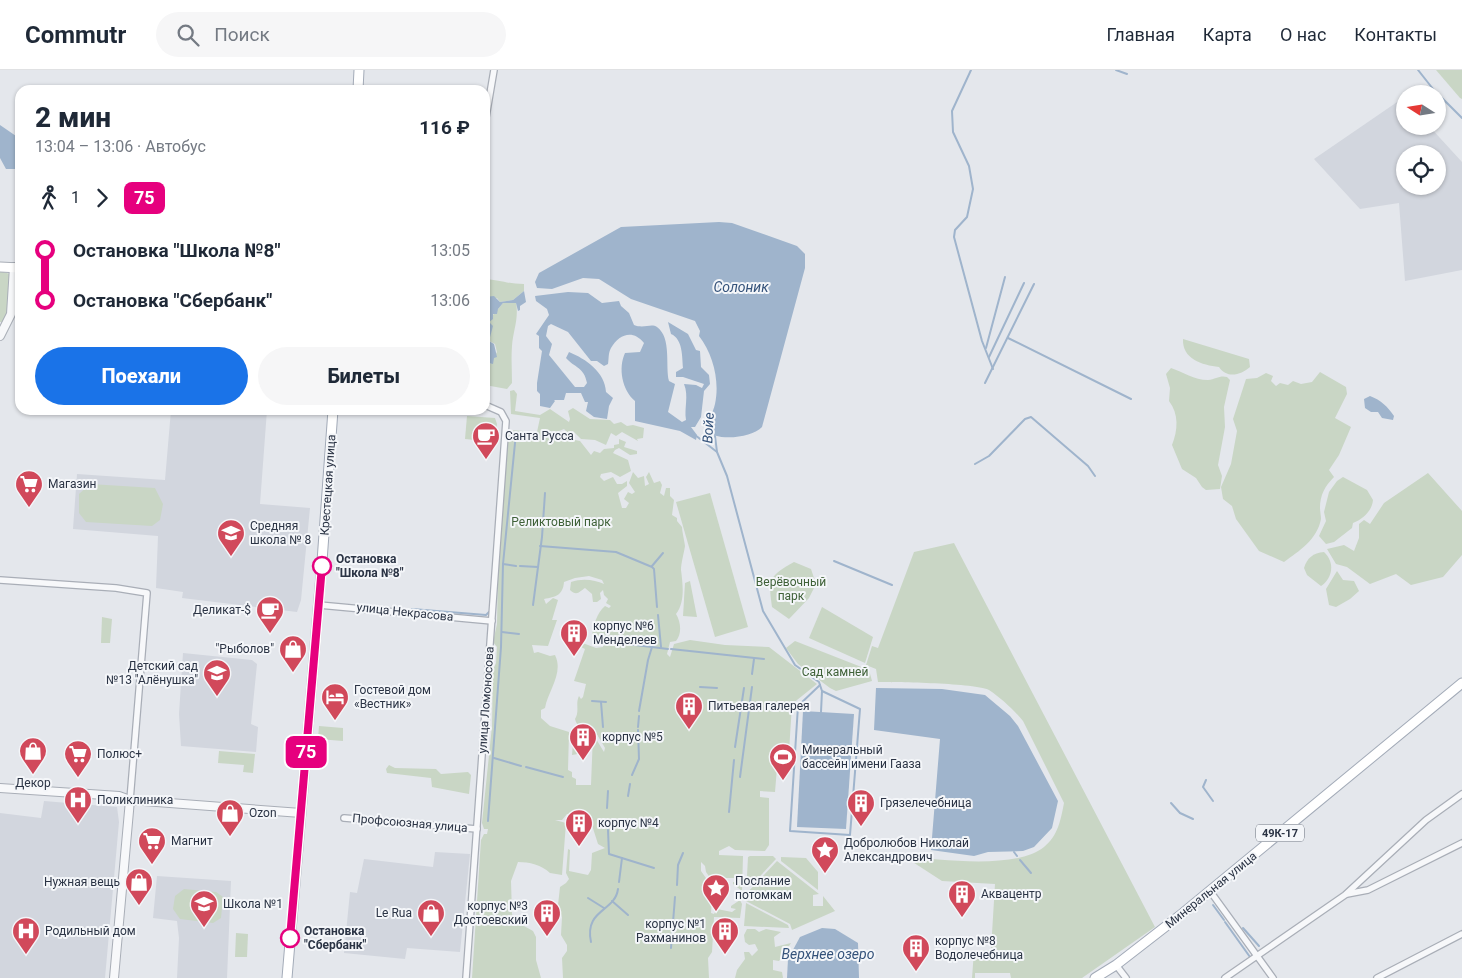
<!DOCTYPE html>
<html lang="ru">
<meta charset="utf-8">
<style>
body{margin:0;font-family:Roboto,sans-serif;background:#f6f6f7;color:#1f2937;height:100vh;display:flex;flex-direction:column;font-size:19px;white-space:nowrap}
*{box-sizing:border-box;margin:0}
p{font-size:16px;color:#747a83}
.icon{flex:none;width:28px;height:28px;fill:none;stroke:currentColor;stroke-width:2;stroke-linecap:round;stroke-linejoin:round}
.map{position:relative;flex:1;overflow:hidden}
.sheet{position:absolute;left:15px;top:15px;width:475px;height:330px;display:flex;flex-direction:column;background:#fff;border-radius:15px;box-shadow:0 1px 4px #0004}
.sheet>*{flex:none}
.badge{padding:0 10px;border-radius:8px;font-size:18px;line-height:32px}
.needle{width:32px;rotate:282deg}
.tools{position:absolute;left:1396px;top:15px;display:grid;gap:10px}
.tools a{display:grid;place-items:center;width:50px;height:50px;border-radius:50%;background:#fff;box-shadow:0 1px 4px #0004;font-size:25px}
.map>.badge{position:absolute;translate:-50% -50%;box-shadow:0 0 0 2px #fff}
.legs{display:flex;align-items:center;gap:8px;height:55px;padding:0 20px;font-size:16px}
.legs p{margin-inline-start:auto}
.head{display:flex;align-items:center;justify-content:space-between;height:85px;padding:0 20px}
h1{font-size:28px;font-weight:800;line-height:38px}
.button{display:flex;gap:10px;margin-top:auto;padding:10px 20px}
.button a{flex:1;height:58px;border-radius:30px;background:#1a73e8;color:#fff;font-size:20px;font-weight:800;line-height:58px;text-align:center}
.button a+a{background:#f6f6f7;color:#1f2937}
ul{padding:0 20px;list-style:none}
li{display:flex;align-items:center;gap:18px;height:50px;font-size:19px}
li i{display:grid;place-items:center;width:8px;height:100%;margin:0 6px;background:currentColor}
li i::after{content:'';width:12px;height:12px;margin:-6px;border:4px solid;border-radius:50%;background:#fff}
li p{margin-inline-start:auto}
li:first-child i{background:linear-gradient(#0000 50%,currentColor 0)}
li:last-child i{background:linear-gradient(currentColor 50%,#0000 0)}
header{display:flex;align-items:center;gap:30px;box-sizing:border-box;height:70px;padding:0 25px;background:#fff;border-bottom:1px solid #e0e1e3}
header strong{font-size:24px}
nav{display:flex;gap:28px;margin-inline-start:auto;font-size:18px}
.search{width:350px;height:45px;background:#f6f6f7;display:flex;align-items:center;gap:12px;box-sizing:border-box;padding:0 18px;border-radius:28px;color:#747a83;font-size:19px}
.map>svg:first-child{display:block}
.built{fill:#d2d6de;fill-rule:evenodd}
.green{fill:#c9d6c5;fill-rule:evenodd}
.water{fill:#9fb4cc}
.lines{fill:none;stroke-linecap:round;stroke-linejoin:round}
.stream{stroke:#9fb4cc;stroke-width:2}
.minor-casing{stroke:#a9aeb7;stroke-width:8}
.tertiary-casing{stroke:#a9aeb7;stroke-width:10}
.secondary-casing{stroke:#a9aeb7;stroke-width:11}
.primary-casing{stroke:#a3abb8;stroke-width:11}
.minor{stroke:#f7f8fa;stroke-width:5.5}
.tertiary{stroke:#f7f8fa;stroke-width:8}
.secondary{stroke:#fff;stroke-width:9}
.primary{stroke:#fff;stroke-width:9}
.line-1-casing{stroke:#fff;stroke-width:11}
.line-1{stroke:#e6007e;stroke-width:8}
.stop-1-dot{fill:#fff;stroke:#e6007e;stroke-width:2.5}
.labels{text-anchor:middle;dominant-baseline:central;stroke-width:4;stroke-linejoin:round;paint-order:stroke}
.shield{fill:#f4f6f9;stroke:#676e7b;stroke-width:1}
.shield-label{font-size:11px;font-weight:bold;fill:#2b3445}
.poi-label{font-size:12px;fill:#2b3445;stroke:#f4f6f9;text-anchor:start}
.street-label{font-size:12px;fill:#2b3445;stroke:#f4f6f9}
.park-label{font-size:12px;fill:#3f6138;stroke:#f4f6f9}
.stop-label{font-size:12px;font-weight:bold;fill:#2b3445;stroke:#f4f6f9;text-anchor:start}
.water-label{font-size:14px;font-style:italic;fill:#34527a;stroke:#f4f6f9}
</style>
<header>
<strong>Commutr</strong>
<div class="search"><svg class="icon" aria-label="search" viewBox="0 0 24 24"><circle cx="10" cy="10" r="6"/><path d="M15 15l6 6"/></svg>Поиск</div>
<nav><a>Главная</a><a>Карта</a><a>О нас</a><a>Контакты</a></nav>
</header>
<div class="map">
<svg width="1462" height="908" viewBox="0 0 1462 908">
<rect width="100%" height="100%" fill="#e4e7ec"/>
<g class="built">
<path d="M1403,28L1405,30V56H1429L1462,92V200L1405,211L1399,133L1360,139L1314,89ZM1405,84H1438V116H1405Z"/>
<polygon points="171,340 267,340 260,434 310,438 301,530 297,542 182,528 183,522 156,518 158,466 73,459 77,404 165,410"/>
<polygon points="183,583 252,590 257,594 251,654 258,657 256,682 181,676 179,644"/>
<polygon points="44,731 117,737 119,752 105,908 0,908 0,743 41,748"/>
<polygon points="435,782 470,784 460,882 407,878 405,889 344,883 350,822 357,823 364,789 433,797"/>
<polygon points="157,806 231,811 227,908 177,908 179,868 177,851 153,848"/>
</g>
<g class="green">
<polygon points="1436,0 1462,0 1462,29 1460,28"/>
<polygon points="0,201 10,204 8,244 4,252 0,252"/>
<path d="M485,209C500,210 508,214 524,214V221L513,230L500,232L497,228H487Z"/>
<path d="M516,232C519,249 513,261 512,276C511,289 512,301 512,313L507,319L485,315V292L490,294L497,282L495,274L489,271L491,260L488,251L503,233Z"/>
<path d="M1183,269L1249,289L1250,297C1241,305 1227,309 1219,297C1202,295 1182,289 1183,269Z"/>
<path d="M1171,298C1183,302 1194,310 1208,310C1216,309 1220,305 1227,307L1230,310L1224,337L1225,357L1218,395L1222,406L1220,419L1206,420L1202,417L1196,408L1182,399L1172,375C1178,360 1179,344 1169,331L1170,318L1166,304Z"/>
<path d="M1320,302L1346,317L1347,324L1335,348L1351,357L1339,385L1329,400L1334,407C1325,416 1320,425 1320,438C1320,441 1321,446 1321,449C1317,470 1299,481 1284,492L1259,481L1236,449L1232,436L1223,429L1221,417L1231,394L1237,361L1233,349L1246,309L1257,308L1266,303L1273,306L1271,311L1276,316L1280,313L1288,315L1293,311L1301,314L1312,312Z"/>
<path d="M514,320L517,324L515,341L540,345L550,339L569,352L570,349L568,341L573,338L590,349L610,350L614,354L621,352L627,356L633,355L644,358L643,368L637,369L638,371L622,362L616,366L611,363L606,375L595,370L581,369L573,361L568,363L564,359L559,361L568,365L569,369L573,366L575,370L580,371L591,385L594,381L600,383L604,379L614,378V375L619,374V369L626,372L624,377L637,381V384L630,385L619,378L615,380L613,383L628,390L631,401L620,407L611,402L601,404L600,407L604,411L613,407L617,414H622L627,411V416L618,423L622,438H626L629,433L624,429L628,422L632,424L635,422L629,413L633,402L638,408L644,406L645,416L649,414L646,407L649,402L654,413L660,411L662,415L660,423L664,426L666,418H670V426L674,430L672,445L677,448V451L682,457C682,461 685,474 685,476C684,483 681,493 681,500C683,516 685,532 676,544C681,552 682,564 676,571L670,572L667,584L670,587L674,574L690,570L725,575L769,577L817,614L792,634L788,698H777L775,722L760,721V727L769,728V775L765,781L735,780L729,776L719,781V785L743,786L742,821L733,814V812H738L734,808H719L714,804L713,812L706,802L705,796L701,792V801L713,818L711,843L714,844L717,839L732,842L736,839L731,838V836L740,830L742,834L740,848L714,847L712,882L708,888L709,908H563L562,888L567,881V875L561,865L562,847L558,835L560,817L566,813L569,809L566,803L568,779L570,780L569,801L588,805L591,800L592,783L605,778L598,774L590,749L584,750L581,747L570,749L569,744H567L562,750H555L566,753L562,805L550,803C542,795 529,792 518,792L511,811L512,844L515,851L533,861L536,867V890L541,908H472L481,770L484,764H487L488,759H484L482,753L492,656L493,600L496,593L497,577L493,572L497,554L498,500L507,374L510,360L537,362L540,348L511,344L510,321ZM589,506L602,510L604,514C595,510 583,508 571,512L570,520C577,527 580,521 585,518L592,524L593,532H597L601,529L600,523L603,520L604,525L608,529L606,533L611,536L609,538L605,536C597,543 593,555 592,567L599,572L603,571V577L596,578L580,572L579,576L585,579L574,611L586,614L583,627L581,629L579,626C575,634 580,641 575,649C577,657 582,658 588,661H574L572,685L578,684L579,663L595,661L605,678L604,682L593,664L591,715H576V709L572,707V702L568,700L569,662L550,656L541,648V640L545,638C548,621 564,603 555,585L550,586L538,582L534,583L532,575L548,576L557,550H552L558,530L553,528L546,534L544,529C556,527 563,525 564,512L575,508Z"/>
<polygon points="467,346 495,348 497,354 495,372 465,369"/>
<polygon points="1428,403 1462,441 1462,485 1443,507 1411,515 1396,504 1370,514 1347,497 1336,494 1327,479 1344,475 1354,481 1359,468 1359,454 1364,450 1370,454 1384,433"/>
<path d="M1343,407L1367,420L1373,430C1372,441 1363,449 1353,453L1352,458L1334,472L1326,474L1319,466L1326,451L1324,442L1329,422L1337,411Z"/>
<polygon points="90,414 155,418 163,434 160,450 152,456 86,452 79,443 79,424"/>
<polygon points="710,423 748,557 715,567 676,432"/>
<path d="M954,473L1155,857L1082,908H1011L1010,903H975V908H972L974,881L991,880L995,814L942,811L905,787C940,789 1016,800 1044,777C1058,766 1061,749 1064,733L1023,651C1014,640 1001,628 989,620C976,613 896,612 878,612L876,599L866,595L872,576L878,578L914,482Z"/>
<path d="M1324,482C1335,492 1333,508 1321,516L1307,505L1304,498C1307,488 1313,483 1324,482Z"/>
<path d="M794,492L811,499L816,514L809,528L789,549L772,537C768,509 769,506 794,492Z"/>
<polygon points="1337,501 1343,510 1354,511 1359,521 1350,529 1336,537 1329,535 1326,519"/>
<polygon points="690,511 697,547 683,546 685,513"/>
<polygon points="822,537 873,567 865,593 809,568"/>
<polygon points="102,547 112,549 110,573 101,573"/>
<polygon points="795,571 869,600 872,611 836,621 830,618 798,594 786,578"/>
<polygon points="319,656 343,658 343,671 318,669"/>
<polygon points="219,681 255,684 253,703 243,702 244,695 218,693"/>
<polygon points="389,695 395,698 436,699 441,704 468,702 471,705 469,724 432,717 431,708 387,703 386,699"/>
<polygon points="750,786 773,786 776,789 751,816 747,806 748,787"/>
<polygon points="781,787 806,788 818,802 818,820 781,791"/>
<polygon points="777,791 819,824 813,825 813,836 823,836 823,826 835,841 792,860 790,854 746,831 751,831 751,824 747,823"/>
<polygon points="184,819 216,822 223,827 221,848 213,853 180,849 173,839 175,826"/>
<polygon points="746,833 788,855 789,858 744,856"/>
<polygon points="747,859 755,859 759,862 766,859 781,862 774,867 775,877 791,873 779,891 773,890 773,900 782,902 783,908 735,908 737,900 745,889 744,882 749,882 752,886 758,880 755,874 749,875 745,872 744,865"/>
<polygon points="236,863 248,864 247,887 235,887"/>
</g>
<g class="water">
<polygon points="0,55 16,66 20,66 20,99 6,99 0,88"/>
<path d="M719,152L732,153L797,176L805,184V198L762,357C752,368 716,372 705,360C708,351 713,343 715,334C720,311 713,284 699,266L700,261L695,251L631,229L599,209L583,208L552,219L537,218L535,212L539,203L621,157Z"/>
<polygon points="524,221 526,232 520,236 520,240 518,241 516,233 503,233 498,239 497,244 493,244 493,249 489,252 493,256 489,271 494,274 497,287 494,288 493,294 485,292 485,227 494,226 500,232 513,230"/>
<path d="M568,222L588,223L602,233L619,231L621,236L629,243L634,255C644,259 651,253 657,257C672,268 665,297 669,311L675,314L668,342L682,352L686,350C684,338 689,326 684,314L696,315L702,318L704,314L683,307H676V302L683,298C682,287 683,269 671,264L668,252L688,264L696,280L700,281L701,297L709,305L710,314L704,321L701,347L695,357H691L697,365L696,370L680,361L635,351V331C622,320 618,298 625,283L640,282L644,273C633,259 619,264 611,278C608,283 609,289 608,294L604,296L597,291H591L568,262L551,254L548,256L546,266L552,274L549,285L575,317H584L587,313C584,297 575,298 566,288L569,282C586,289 605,302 606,322L613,328L609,336L607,349L594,347L586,341L588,332H585L581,323H566L564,330H554L555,331L550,338L540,336V324L537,321V313L542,281L539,278V266L536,264L549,245L547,239L536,231L535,226Z"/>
<path d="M1370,326C1381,330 1388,337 1394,346L1393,350L1382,348L1378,342H1371L1365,338L1364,329Z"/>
<polygon points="876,618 942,619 985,625 1010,646 1018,656 1058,731 1052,758 1034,777 1023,781 988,782 974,786 931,780 940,669 874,660"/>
<polygon points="803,641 854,644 846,759 797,757"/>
<polygon points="822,858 835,859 858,873 859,908 787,908 788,889 800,867"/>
</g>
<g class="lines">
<g class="stream">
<polyline points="971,0 952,41 953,62 969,96 973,119 967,147 955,160 954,167 982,271 993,299"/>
<polyline points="1116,0 1127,4"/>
<polyline points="1418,0 1437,24"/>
<polyline points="1438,24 1462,48"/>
<polyline points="1008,268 1131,329"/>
<polyline points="986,278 1005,207"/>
<polyline points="989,287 1024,213"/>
<polyline points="985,313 1034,214"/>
<polyline points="695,365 717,382"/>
<polyline points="715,366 717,382 727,406 763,541 795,595 819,612 822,621 821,642"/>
<polyline points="975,394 989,386 1025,349 1031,347 1088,396 1095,406"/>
<polyline points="540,476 616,482 652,497 654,499 657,537"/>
<polyline points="834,491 892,515"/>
<polyline points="503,494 516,496"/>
<polyline points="520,496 538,497"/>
<polyline points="652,496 663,483"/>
<polyline points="533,535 542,467 545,423"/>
<polyline points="412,539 486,545 489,542"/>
<polyline points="658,545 661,577"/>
<polyline points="502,562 519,564"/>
<polyline points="627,574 668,579"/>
<polyline points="671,579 764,589"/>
<polyline points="752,604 754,589"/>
<polyline points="820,615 798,636 790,761 850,765 860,639 822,621"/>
<polyline points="700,617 717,618"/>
<polyline points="592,631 606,632"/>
<polyline points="601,632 603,657"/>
<polyline points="639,641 648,590 652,577"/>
<polyline points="638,657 639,646"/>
<polyline points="735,677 744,618"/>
<polyline points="494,688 521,696"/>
<polyline points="526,697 563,707"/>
<polyline points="632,705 639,689 638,660"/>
<polyline points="740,707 752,617"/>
<polyline points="1206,710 1203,717 1213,731"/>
<polyline points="628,726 630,714"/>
<polyline points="1171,733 1180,743 1193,749"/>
<polyline points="607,738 608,721"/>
<polyline points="729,742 734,690"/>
<polyline points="488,751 501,577 503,494 516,363"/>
<polyline points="608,760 609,784 654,798"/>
<polyline points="1014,782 1017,786"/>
<polyline points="1020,790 1031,803"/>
<polyline points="619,812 622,788"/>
<polyline points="677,815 678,795 683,783"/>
<polyline points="588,828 604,838"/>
<polyline points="612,831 628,845"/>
<polyline points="1213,835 1224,850"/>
<polyline points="1225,852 1250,887"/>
<polyline points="1243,858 1259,876"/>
<path d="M591,872C584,839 615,842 618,819"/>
<polyline points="671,878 675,827"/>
</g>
<g class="minor-casing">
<g id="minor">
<polyline points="485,53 494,0"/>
<polyline points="0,510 116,518 147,523 130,730"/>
<polyline points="319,535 492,551"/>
<polyline points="344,748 477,759"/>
<polyline points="1210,821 1273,908"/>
<polyline points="1347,824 1368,820 1462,773"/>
<polyline points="1116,895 1126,908"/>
<polyline points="466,908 506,351 501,342 485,335"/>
<polyline points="1225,908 1345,825 1426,750 1462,724"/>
<polyline points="1377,908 1462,864"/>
</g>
</g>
<g class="tertiary-casing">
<g id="tertiary">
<polyline points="0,266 11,244 14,197"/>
<polyline points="0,718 119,726 130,730 301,743"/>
<polyline points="114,908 130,730"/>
</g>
</g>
<g class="secondary-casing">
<polyline id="secondary" points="0,197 20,198"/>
</g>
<g class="primary-casing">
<g id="primary">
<polyline points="358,20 359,0"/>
<polyline points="287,908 321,505 333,340"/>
<polyline points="1095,908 1116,895 1183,843 1462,613"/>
</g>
</g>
<use href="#minor" class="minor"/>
<use href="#tertiary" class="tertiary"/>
<use href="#secondary" class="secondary"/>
<use href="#primary" class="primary"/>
</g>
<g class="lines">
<g class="line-1-casing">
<polyline id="line-1" points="290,868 322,496"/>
</g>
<use href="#line-1" class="line-1"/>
</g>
<defs>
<g id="cafe-pin" transform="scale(1.4375)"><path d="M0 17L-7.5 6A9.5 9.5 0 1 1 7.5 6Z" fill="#d1495b" stroke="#f4f6f9"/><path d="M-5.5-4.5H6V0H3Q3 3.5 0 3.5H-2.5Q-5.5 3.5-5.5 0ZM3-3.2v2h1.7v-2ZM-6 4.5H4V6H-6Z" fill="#fff"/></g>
<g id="supermarket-pin" transform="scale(1.4375)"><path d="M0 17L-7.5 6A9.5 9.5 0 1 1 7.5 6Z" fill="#d1495b" stroke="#f4f6f9"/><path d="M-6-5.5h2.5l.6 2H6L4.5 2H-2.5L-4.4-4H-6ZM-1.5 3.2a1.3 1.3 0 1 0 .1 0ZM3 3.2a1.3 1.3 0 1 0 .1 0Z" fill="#fff"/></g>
<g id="school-pin" transform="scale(1.4375)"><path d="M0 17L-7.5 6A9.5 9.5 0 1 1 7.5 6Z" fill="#d1495b" stroke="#f4f6f9"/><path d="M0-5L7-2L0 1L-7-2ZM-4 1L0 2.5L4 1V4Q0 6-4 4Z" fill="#fff"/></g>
<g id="building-pin" transform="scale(1.4375)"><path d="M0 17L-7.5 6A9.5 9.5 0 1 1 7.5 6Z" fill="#d1495b" stroke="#f4f6f9"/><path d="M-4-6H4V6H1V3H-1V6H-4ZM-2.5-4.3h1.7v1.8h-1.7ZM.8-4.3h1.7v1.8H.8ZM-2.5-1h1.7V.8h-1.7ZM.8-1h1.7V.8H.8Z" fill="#fff"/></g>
<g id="shop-pin" transform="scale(1.4375)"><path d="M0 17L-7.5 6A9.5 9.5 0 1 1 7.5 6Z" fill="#d1495b" stroke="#f4f6f9"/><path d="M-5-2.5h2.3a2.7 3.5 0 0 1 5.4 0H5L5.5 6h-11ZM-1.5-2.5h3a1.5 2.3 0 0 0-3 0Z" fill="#fff"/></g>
<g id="hotel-pin" transform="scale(1.4375)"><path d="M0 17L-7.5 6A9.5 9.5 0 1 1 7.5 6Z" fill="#d1495b" stroke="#f4f6f9"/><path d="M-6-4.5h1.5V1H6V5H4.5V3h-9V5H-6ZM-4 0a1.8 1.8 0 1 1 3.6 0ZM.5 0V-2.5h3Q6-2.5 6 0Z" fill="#fff"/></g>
<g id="stadium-pin" transform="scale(1.4375)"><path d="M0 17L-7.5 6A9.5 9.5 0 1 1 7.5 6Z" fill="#d1495b" stroke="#f4f6f9"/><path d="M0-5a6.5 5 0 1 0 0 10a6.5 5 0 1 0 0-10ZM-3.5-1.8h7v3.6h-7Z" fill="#fff"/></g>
<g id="hospital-pin" transform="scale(1.4375)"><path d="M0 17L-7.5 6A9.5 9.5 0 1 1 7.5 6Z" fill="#d1495b" stroke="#f4f6f9"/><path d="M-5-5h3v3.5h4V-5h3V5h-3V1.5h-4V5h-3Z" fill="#fff"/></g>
<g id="sight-pin" transform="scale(1.4375)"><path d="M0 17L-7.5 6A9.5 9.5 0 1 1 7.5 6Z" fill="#d1495b" stroke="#f4f6f9"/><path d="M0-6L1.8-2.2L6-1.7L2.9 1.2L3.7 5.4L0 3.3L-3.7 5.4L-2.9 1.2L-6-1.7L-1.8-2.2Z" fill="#fff"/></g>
</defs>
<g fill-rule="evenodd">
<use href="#cafe-pin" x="486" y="366"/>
<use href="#supermarket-pin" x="29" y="414"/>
<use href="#school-pin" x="231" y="463"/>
<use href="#cafe-pin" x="270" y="540"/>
<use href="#building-pin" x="574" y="563"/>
<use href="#shop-pin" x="293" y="579"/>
<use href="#school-pin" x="217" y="603"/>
<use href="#hotel-pin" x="335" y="627"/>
<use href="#building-pin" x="689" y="636"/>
<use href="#building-pin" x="583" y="667"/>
<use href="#shop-pin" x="33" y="681"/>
<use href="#supermarket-pin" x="78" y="684"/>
<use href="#stadium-pin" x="783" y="687"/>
<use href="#hospital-pin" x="78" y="730"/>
<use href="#building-pin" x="861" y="733"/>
<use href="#shop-pin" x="230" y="743"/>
<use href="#building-pin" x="579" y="753"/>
<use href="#supermarket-pin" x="152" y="771"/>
<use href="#sight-pin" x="825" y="780"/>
<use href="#shop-pin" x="139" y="812"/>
<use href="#sight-pin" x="716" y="818"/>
<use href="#building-pin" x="962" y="824"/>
<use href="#school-pin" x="204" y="834"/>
<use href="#shop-pin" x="431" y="843"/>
<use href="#building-pin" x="547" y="843"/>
<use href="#hospital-pin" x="26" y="861"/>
<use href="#building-pin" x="725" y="861"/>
<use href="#building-pin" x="916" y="878"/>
</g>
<g class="stop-1-dot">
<circle cx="322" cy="496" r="9"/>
<circle cx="290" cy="868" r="9"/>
</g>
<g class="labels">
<rect class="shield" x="1256" y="754.5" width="48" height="17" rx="4"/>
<g class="shield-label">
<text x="1280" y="763">49К-17</text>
</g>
<g class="poi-label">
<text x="505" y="366">Санта Русса</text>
<text x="48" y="414">Магазин</text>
<text x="250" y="456">Средняя<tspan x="250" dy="14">школа № 8</tspan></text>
<text x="251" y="540" text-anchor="end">Деликат-$</text>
<text x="593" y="556">корпус №6<tspan x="593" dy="14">Менделеев</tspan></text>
<text x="274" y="579" text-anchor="end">"Рыболов"</text>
<text x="198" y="596" text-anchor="end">Детский сад<tspan x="198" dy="14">№13 "Алёнушка"</tspan></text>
<text x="354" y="620">Гостевой дом<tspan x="354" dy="14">«Вестник»</tspan></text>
<text x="708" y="636">Питьевая галерея</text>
<text x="602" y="667">корпус №5</text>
<text x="802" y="680">Минеральный<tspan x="802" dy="14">бассейн имени Гааза</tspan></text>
<text x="97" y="684">Полюс+</text>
<text x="33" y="713" text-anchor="middle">Декор</text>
<text x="97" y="730">Поликлиника</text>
<text x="880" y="733">Грязелечебница</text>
<text x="249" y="743">Ozon</text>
<text x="598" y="753">корпус №4</text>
<text x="171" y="771">Магнит</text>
<text x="844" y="773">Добролюбов Николай<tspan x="844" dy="14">Александрович</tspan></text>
<text x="735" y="811">Послание<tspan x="735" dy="14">потомкам</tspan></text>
<text x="120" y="812" text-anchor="end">Нужная вещь</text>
<text x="981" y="824">Аквацентр</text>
<text x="223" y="834">Школа №1</text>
<text x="528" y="836" text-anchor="end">корпус №3<tspan x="528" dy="14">Достоевский</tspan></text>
<text x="412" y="843" text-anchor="end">Le Rua</text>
<text x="706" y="854" text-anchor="end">корпус №1<tspan x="706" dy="14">Рахманинов</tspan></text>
<text x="45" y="861">Родильный дом</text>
<text x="935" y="871">корпус №8<tspan x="935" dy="14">Водолечебница</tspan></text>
</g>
<g class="street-label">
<text transform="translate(328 415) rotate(-86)">Крестецкая улица</text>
<text transform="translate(405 542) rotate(6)">улица Некрасова</text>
<text transform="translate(486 630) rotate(-86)">улица Ломоносова</text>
<text transform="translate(410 753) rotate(5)">Профсоюзная улица</text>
<text transform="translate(1211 820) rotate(-39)">Минеральная улица</text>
</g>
<g class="park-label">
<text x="561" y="452">Реликтовый парк</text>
<text x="791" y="512">Верёвочный<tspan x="791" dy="14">парк</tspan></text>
<text x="835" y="602">Сад камней</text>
</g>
<g class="stop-label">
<text x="336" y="489">Остановка<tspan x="336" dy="14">"Школа №8"</tspan></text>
<text x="304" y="861">Остановка<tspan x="304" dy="14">"Сбербанк"</tspan></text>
</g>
<g class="water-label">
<text x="741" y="217">Солоник</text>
<text transform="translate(708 358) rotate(-87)">Войе</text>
<text x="828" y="884">Верхнее озеро</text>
</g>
</g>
</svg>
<div class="tools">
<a><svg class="needle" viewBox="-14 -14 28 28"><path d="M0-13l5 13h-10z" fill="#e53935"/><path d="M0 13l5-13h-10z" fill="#747a83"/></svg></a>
<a><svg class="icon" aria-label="locate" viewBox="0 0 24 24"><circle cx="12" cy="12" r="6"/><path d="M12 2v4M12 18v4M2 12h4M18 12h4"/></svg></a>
</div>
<b class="badge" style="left:306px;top:682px;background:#e6007e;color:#fff">75</b>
<section class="sheet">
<div class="head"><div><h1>2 мин</h1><p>13:04 – 13:06 · Автобус</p></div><b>116 ₽</b></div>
<div class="legs"><svg class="icon" aria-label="walk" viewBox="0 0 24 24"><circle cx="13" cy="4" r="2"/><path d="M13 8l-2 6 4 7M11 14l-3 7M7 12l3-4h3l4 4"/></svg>1<svg class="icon" aria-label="forward" viewBox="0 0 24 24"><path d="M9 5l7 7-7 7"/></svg><b class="badge" style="background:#e6007e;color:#fff">75</b></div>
<ul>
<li><i style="color:#e6007e"></i><b>Остановка &quot;Школа №8&quot;</b><p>13:05</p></li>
<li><i style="color:#e6007e"></i><b>Остановка &quot;Сбербанк&quot;</b><p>13:06</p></li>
</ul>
<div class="button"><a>Поехали</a><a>Билеты</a></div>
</section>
</div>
